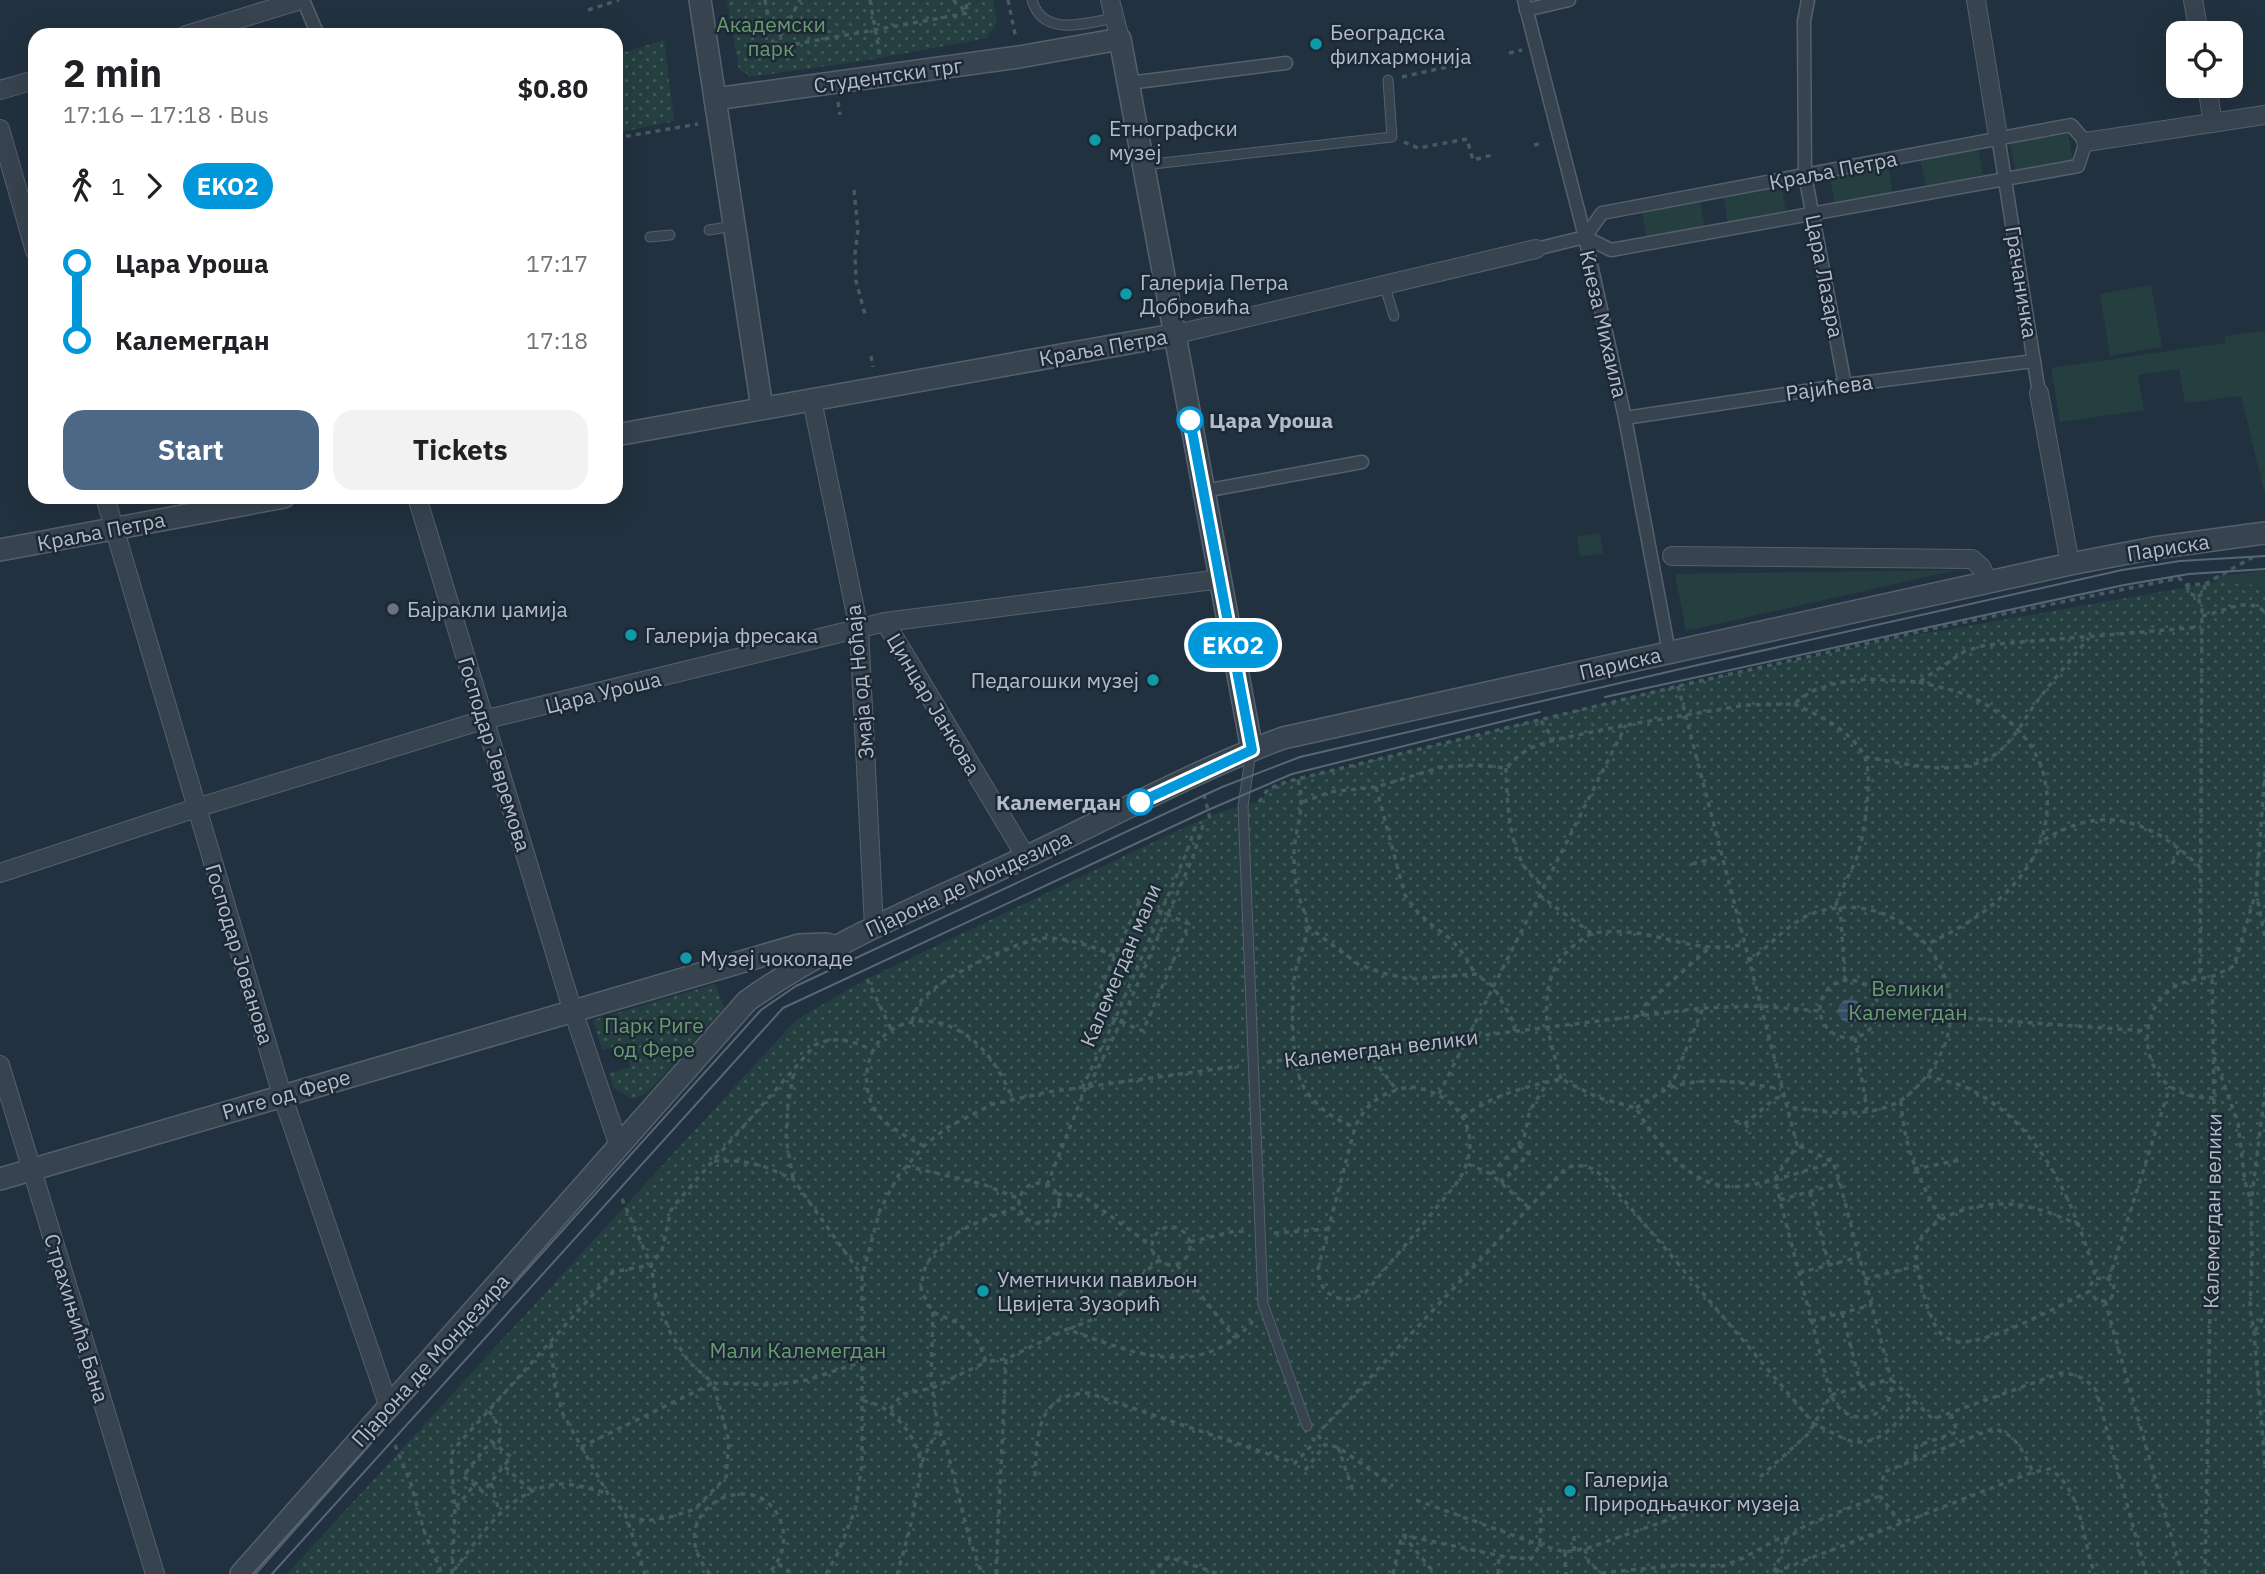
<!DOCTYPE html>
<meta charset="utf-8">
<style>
body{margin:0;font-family:"IBM Plex Sans",sans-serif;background:#f2f2f2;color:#202124;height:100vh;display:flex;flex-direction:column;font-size:26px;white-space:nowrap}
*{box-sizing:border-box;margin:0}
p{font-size:23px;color:#757577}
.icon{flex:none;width:38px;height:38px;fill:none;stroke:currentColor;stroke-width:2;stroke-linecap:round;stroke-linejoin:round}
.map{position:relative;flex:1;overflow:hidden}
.drawer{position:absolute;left:28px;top:28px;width:595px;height:476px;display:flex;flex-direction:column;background:#fff;border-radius:21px;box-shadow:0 7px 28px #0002}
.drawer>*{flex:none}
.badge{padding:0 14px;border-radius:23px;font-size:24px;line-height:46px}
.buttons{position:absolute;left:2166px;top:21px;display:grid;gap:14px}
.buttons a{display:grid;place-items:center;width:77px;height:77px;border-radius:14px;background:#fff;box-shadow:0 7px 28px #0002;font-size:35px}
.map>.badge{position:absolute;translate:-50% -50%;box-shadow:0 0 0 4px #fff}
.legs{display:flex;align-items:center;gap:10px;height:77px;padding:0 35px;font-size:23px}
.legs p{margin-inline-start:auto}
.summary{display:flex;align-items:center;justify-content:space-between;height:119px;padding:0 35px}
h1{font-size:38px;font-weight:800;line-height:52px}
.primary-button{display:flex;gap:14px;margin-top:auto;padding:14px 35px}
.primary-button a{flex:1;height:80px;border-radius:21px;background:#4d6786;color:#fff;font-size:28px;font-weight:800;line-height:80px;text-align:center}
.primary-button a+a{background:#f2f2f2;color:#202124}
ul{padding:0 35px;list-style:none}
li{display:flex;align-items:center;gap:24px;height:77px;font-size:26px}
li i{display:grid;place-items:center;width:10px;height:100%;margin:0 9px;background:currentColor}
li i::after{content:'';width:18px;height:18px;margin:-9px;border:5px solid;border-radius:50%;background:#fff}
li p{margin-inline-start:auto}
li:first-child i{background:linear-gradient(#0000 50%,currentColor 0)}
li:last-child i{background:linear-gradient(currentColor 50%,#0000 0)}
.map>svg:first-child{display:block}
.green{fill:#253f40}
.park{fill:url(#park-dots)}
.water{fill:url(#water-rules)}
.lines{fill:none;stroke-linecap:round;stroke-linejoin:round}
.service-casing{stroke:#55606d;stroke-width:11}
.pedestrian-casing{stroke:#55606d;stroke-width:15}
.minor-casing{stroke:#55606d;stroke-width:20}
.tertiary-casing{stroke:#55606d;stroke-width:24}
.path{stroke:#435c5d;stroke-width:3.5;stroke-dasharray:5 5;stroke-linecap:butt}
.service{stroke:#37434f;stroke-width:9}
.pedestrian{stroke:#37434f;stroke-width:12}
.minor{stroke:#37434f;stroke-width:18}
.tertiary{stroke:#37434f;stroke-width:21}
.tram{stroke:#586776;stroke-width:2}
.line-1-casing{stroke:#fff;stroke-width:16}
.line-1{stroke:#0098da;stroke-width:10}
.culture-dot{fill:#0f9aa8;stroke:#1c2834;stroke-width:2.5}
.stop-1-dot{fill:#fff;stroke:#0098da;stroke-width:3.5}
.worship-dot{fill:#6b7280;stroke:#1c2834;stroke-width:2.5}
.labels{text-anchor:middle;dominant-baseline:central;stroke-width:5;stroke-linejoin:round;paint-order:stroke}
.park-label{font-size:21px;fill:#689c70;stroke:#1c2834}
.poi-label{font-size:21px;fill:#b3bdca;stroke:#1c2834;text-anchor:start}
.street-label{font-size:21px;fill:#b3bdca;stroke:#1c2834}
.stop-label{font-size:21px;font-weight:bold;fill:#b3bdca;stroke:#1c2834;text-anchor:start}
</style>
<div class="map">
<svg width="2265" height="1574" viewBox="0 0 2265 1574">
<defs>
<pattern id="park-dots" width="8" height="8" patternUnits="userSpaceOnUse" patternTransform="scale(1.75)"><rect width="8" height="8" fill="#253f40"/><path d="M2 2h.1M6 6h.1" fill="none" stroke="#42595a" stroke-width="1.8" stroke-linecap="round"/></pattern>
<pattern id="water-rules" width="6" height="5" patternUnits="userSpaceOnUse" patternTransform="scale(1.75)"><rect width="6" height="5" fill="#354e67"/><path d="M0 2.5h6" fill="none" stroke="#50667b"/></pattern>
</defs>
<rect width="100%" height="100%" fill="#22313f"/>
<g class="green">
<polygon points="2068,133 2073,160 2015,170 2010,143"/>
<polygon points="1978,148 1983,175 1926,186 1920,160"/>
<polygon points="1888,166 1893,193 1835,204 1830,177"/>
<polygon points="1782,187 1786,214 1728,224 1724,197"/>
<polygon points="1700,201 1705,228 1647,239 1642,212"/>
<polygon points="2151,285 2162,347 2110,356 2100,294"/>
<polygon points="2265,331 2265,494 2241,396 2185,403 2179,369 2138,375 2144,410 2060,422 2051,368 2225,343 2225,336"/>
<polygon points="1600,533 1603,553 1580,557 1577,537"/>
<polygon points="1957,570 1686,631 1675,574"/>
<polygon points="2262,571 2265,572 2265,606 2217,588 2217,576"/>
</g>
<g class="park">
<polygon points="727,0 993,0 997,22 987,38 874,59 749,77 746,73 739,70"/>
<polygon points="664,40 674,121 616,133 616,55"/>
<polygon points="2217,582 2265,586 2265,1574 287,1574 796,1020 867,979 1168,835 1220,812 1260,801 1268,789 1289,781 1668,688 1894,639"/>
<polygon points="715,984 724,1008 646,1094 632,1099 614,1088 609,1073 630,1067 623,1044 602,1050 593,1020"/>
</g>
<circle class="water" cx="1850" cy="1011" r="12"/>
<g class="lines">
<g class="service-casing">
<g id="service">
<path d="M1032,0C1043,38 1085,23 1115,18"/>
<polyline points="1144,165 1392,137 1388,80"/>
<polyline points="709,230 734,226"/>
<polyline points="650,237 670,235"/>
<polyline points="1384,284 1394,316"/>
<polyline points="1251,752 1243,806 1263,1304 1307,1426"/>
</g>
</g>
<g class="pedestrian-casing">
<g id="pedestrian">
<polyline points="303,0 318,35"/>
<polyline points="1524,0 1585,237 1625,418 1669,652"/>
<polyline points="1808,0 1804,21 1805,175 1845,385"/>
<polyline points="1526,10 1569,0"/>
<polyline points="1129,83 1286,63"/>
<polyline points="1997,130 2039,393"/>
<polyline points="1536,249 1585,237 1611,250 2078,166 2086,142 2071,125 1602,213 1585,237"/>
<polyline points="1625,418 1845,385 2034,361"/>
<polyline points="1204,491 1362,462"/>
</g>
</g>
<g class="minor-casing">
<g id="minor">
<polyline points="1110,0 1120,39"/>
<polyline points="1976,0 1997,130"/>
<polyline points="2193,0 2199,33"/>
<polyline points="186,35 301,0"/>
<polyline points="2207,86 2213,123"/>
<polyline points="0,90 35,80"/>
<polyline points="0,129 35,251"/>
<polyline points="2086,142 2265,115"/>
<polyline points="1173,335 1536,249"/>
<polyline points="2039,393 2070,564"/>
<polyline points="812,400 859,629 874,926"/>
<polyline points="105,497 282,1095 389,1407"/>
<polyline points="417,497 569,999 619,1146"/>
<polyline points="1672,556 1972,559 1981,567 1989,583"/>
<polyline points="885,622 1026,857"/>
<polyline points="0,873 196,808 483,720 885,622 1221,579"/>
<polyline points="0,1065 155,1574"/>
</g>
</g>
<g class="tertiary-casing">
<g id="tertiary">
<polyline points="700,0 762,408"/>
<polyline points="715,99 1019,57 1120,39 1252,750"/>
<polyline points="616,435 1173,335"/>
<polyline points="0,550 284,497"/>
<polyline points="0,1179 799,945 826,944 837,947"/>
<path d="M241,1574L747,1001C833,940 931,902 1026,857C1111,817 1194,771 1283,738L2070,564L2154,548L2265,533"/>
</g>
</g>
<g class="path">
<polyline points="765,0 774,48 968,13 965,0"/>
<polyline points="870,0 880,56"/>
<polyline points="953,0 967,12"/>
<polyline points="1008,0 1016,39"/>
<polyline points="588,10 619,0"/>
<polyline points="775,46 800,0"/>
<polyline points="1509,53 1522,50"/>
<polyline points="1402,77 1465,63"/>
<polyline points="838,102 840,115"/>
<polyline points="616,138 698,124"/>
<polyline points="1404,142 1418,148 1467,139 1473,160 1492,155"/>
<polyline points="1534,145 1544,143"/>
<polyline points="854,190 858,230 855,254 856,281 866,318"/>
<polyline points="871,356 873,367"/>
<polyline points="2187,585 2189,593 2198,597 2202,610 2200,977"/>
<polyline points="2198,597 2204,592 2205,584"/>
<path d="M2202,616C2223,613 2247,595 2265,612"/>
<path d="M1919,682C1938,687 1958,690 1975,699C2007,714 2036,742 2044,776C2063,858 1995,914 1927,944"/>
<path d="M1678,686L1797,1145L1775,1179L1780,1200L1831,1395C1847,1433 1897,1419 1891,1379L1840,1183L1833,1162L1797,1145"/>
<path d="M1794,704C1820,716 1849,729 1864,755C1874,774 1864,837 1857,857C1850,875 1840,890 1835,908"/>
<polyline points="1541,721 1554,740"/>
<path d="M1865,757C1899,762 1937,773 1971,765C2008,756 2018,727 2038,700C2054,679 2072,658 2089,638"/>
<path d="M1506,768C1507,799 1508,838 1524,866C1529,874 1536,880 1543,886"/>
<polyline points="2265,772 2256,892 2265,938"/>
<path d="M1298,780C1307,813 1293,829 1294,859C1294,869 1295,880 1297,891C1300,902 1307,915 1307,926C1307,942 1298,958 1295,973C1291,998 1291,1062 1302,1084C1312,1104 1335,1121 1355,1127"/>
<polyline points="1376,787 1405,895 1415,909 1429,923 1452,940 1465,956 1475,974"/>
<polyline points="1204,794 1210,819"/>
<polyline points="1259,802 1268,789 1289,781 1691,683 1940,627 2179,578 2187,585 2205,584 2253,557"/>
<polyline points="1303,802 1330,792 1376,787 1442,767 1478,765 1506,768 1519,755 1533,747 1554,740 1626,725 1746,705 1793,704 1812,691 1837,683 1866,679 1919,682 1965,651 1986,645 2201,627"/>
<path d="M2044,840C2106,802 2152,821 2201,868"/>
<polyline points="1692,864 1720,857"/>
<polyline points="2172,864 2180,849"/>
<polyline points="1539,895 1591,933"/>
<polygon points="1139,902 1189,924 1143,1031 1091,1009"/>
<polyline points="1840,907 1845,980"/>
<polyline points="1307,926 1358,964 1382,973 1410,979 1475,974 1493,986 1513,1021 1515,1032"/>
<path d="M1748,961C1772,946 1789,920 1817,912C1913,883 1991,995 1928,1074C1917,1088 1904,1101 1887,1107C1854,1118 1820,1111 1787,1107"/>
<polyline points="867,979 891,1029"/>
<circle cx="1849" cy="1009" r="29"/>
<polyline points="1878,1012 2147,1031"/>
<polyline points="1642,1016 1645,1005 1708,949"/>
<path d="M912,1021C914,1015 917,1006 921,1001C937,979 1019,939 1046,938C1069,938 1094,947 1115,956"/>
<polyline points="1855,1038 1867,1110"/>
<polyline points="1367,1051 1396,1089"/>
<polyline points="2214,1057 2238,1123 2245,1182 2251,1201"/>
<polyline points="1267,1062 1703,1008 1760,1006 1820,1011"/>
<path d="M1927,1076C1942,1080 1959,1083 1973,1091C2042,1126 2076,1207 2096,1278"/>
<path d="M1561,1079C1556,1060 1549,1040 1547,1021C1545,990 1550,963 1576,944C1581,940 1588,934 1594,933C1613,930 1635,932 1653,936C1684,943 1712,952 1744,944"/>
<polyline points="1089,1086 1121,1022 1193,857 1204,822"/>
<path d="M1411,1087C1466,1094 1488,1144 1453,1188L1365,1293C1343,1307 1319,1296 1318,1269L1355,1127C1367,1102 1383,1091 1411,1087Z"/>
<polyline points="1668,1087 1674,1079 1703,1008"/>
<polyline points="1082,1088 1115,1019 1186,854 1196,825"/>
<polyline points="2265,1092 2251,1203 2252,1258 2250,1309 2254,1332 2265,1464"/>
<polyline points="1439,1094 1626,725"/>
<path d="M2214,1098C2196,1098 2177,1094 2164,1081C2141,1057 2142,1016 2166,993C2179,981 2193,980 2210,977C2218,975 2227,969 2234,966L2256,892"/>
<path d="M1901,1101C1904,1150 1919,1177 1940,1219"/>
<path d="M1636,1108C1647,1101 1658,1093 1670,1088C1704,1075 1746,1083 1781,1089"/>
<path d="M1462,1117C1495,1095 1522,1087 1561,1079L1599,1098L1636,1108C1657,1144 1694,1193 1742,1186C1771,1183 1803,1171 1831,1163"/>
<polyline points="1734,1121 1746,1123 1774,1099 1784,1095"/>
<polyline points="1746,1123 1750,1134"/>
<polyline points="1518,1145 1524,1138 1530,1110 1548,1082"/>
<path d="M924,1146C911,1139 893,1130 883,1120C870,1107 865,1089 867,1071C874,1020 927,1008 966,1035C988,1050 1002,1074 1013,1099"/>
<polyline points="714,1161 739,1161 763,1166 793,1179 862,1276"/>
<polyline points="1468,1164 1491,1174 1529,1208"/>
<polyline points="906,1166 982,1184 1020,1199"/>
<polyline points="1914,1169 1960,1160"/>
<polyline points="1491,1174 1518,1145 1529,1154 1501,1183"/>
<polyline points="793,1178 786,1139 788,1104 794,1072"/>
<circle cx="1039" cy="1203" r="20"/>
<polyline points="1047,1185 1086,1087"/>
<polyline points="1810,1192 1829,1265"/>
<polyline points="1057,1194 1083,1196 1145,1241 1152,1241"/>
<polyline points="622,1199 651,1265 656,1298 671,1334 689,1362 713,1383 773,1385 807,1380 862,1362"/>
<polyline points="1780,1200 1840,1183"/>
<path d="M2080,1225C2060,1217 2040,1208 2019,1205C1986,1200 1928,1212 1917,1248C1913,1262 1927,1311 1935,1325C1939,1334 1950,1342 1960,1342C1992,1343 2060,1305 2090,1291L2091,1284L2096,1278L2109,1279L2114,1285L2112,1297L2105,1301H2097L2090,1291"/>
<circle cx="1171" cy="1246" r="19"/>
<polyline points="1274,1233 1328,1229"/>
<polyline points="1190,1242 1235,1231 1246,1232"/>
<polyline points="1177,1265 1235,1338"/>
<polyline points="1799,1273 1859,1257"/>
<polyline points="1865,1279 1916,1266"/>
<polyline points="2109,1279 2170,1086"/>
<polyline points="2105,1301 2182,1574"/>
<polyline points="933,1312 931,1379 938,1428 947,1450 970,1541 982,1574"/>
<polyline points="1842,1313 1861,1386"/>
<polyline points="1811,1321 1872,1305"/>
<polyline points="1069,1329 1091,1320 1158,1261"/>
<polyline points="2255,1331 2265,1314"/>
<polyline points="551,1343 555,1387 563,1414 608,1494 625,1513 645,1574"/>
<path d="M1005,1359L986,1362L979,1343L958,1323L933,1312L921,1291C922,1282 923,1271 927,1264C945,1230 986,1219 1020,1206"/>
<path d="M1892,1380L1933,1419L2061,1373C2076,1374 2086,1378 2096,1390L2146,1574"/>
<path d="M863,1401C891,1404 917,1435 921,1464C921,1470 919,1478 918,1485C914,1516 906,1544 897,1574"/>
<polyline points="890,1409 903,1394 932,1388 986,1362"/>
<path d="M489,1411C498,1423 505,1436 495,1449"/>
<path d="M1322,1429L1566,1168C1584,1162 1594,1168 1607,1180L1815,1425C1828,1429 1838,1437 1851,1441C1880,1448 1899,1420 1915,1401"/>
<polyline points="1318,1435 1325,1445 1338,1447 1393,1486"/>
<polygon points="491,1441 511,1457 483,1492 463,1476"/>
<polyline points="395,1445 411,1484 424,1531 442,1574"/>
<polyline points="581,1447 713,1383 729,1441 726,1477 695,1509 670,1517 645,1521 625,1513"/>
<polyline points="1338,1447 1353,1491"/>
<polyline points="1915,1459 1916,1446 1957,1432 1951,1414"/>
<polyline points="922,1462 938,1428"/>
<polyline points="505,1467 532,1491"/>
<polyline points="1305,1470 1325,1445"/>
<path d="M1035,1476C1037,1448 1034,1410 1065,1397C1072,1394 1081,1394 1088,1393L1295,1463L1310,1447L1315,1438"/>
<polyline points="1760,1477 1808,1434 1831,1395 1891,1379"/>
<polyline points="491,1483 500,1514"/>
<polyline points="1416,1500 1540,1545 1565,1552 1588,1548 1739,1495"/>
<polyline points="456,1507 477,1482"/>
<path d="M1901,1523L1880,1496L1884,1472L1992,1429C2016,1432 2023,1452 2033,1472"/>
<polyline points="1402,1535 1506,1557 1531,1559 1540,1545 1541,1509 1555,1509"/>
<polyline points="1403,1535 1435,1574"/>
<polyline points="1585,1549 1589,1563 1602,1573 1680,1565 1723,1566 1741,1559 1778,1539 1787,1539 1806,1525 1880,1496"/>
<polyline points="1574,1551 1574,1533"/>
<polyline points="1565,1552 1566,1574"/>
<polyline points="778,1564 793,1574"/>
<path d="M454,1570C481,1535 514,1484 563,1484C578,1485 593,1489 606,1493"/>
<polyline points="1774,1572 1787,1539"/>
<path d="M1775,1572L2033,1472L2050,1469C2084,1492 2081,1539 2095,1574"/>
<path d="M452,1574L455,1509L451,1456L454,1449L613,1272L651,1265L662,1250L671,1210L677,1202L815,1045C835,1035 853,1041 872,1050"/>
<path d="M710,1574C655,1509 762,1459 782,1525C787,1545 781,1560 768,1574"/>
<polyline points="826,1574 837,1555 855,1510 862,1465 862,1276 880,1210 898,1176 924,1146 946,1128 993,1104 1048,1092 1239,1066"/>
<path d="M996,1574L1006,1359L1067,1329C1130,1352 1200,1383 1253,1321"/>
<polyline points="1151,1574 1169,1557 1219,1574"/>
<polyline points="1393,1574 1402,1535"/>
<polyline points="1498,1574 1499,1555"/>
<polyline points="2205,1574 2214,1098 2212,976"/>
</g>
<use href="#service" class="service"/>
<use href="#pedestrian" class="pedestrian"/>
<use href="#minor" class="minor"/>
<use href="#tertiary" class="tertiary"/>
<g class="tram">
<polyline points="1605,697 2124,585 2189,574 2265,569"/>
<polyline points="253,1574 761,1010 796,986 1222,787 1300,757 1689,667 2122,570 2180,561 2265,556"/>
<polyline points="272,1574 783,1008 1208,810 1292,774 1540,712"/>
</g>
</g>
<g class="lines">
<g class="line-1-casing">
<polyline id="line-1" points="1140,802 1252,750 1190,420"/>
</g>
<use href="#line-1" class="line-1"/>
</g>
<g class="culture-dot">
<circle cx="1316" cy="44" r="7"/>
<circle cx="1095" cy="140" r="7"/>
<circle cx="1126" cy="294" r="7"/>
<circle cx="631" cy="635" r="7"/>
<circle cx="1153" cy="680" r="7"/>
<circle cx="686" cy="958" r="7"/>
<circle cx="983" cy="1291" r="7"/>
<circle cx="1570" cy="1491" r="7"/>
</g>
<g class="stop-1-dot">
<circle cx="1190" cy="420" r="12"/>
<circle cx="1140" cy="802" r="12"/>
</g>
<circle class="worship-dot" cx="393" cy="609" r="7"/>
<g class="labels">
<g class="park-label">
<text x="771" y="24">Академски<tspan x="771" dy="24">парк</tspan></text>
<text x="1908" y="988">Велики<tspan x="1908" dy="24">Калемегдан</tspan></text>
<text x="654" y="1025">Парк Риге<tspan x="654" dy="24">од Фере</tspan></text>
<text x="798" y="1350">Мали Калемегдан</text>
</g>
<g class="poi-label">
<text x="1330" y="32">Београдска<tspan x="1330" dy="24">филхармонија</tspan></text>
<text x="1109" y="128">Етнографски<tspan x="1109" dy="24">музеј</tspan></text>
<text x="1140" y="282">Галерија Петра<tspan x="1140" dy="24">Добровића</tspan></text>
<text x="407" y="609">Бајракли џамија</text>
<text x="645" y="635">Галерија фресака</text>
<text x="1139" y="680" text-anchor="end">Педагошки музеј</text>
<text x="700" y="958">Музеј чоколаде</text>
<text x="997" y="1279">Уметнички павиљон<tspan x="997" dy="24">Цвијета Зузорић</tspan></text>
<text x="1584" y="1479">Галерија<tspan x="1584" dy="24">Природњачког музеја</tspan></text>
</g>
<g class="street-label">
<text transform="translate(888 75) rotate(-8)">Студентски трг</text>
<text transform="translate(1833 170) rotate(-11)">Краља Петра</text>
<text transform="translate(1825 276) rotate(79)">Цара Лазара</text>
<text transform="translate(2022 282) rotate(81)">Грачаничка</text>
<text transform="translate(1604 324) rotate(77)">Кнеза Михаила</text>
<text transform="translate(1103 347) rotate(-10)">Краља Петра</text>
<text transform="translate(1829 387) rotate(-8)">Рајићева</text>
<text transform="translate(101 531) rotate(-11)">Краља Петра</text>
<text transform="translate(2168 547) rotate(-9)">Париска</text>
<text transform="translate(1620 663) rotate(-13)">Париска</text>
<text transform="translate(859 682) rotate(-95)">Змаја од Ноћаја</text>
<text transform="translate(603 692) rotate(-14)">Цара Уроша</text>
<text transform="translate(934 704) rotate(59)">Цинцар Јанкова</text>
<text transform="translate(495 754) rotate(73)">Господар Јевремова</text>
<text transform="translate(968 883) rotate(-25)">Пјарона де Мондезира</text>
<text transform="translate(240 954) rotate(73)">Господар Јованова</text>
<text transform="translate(1120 965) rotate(-67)">Калемегдан мали</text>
<text transform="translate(1381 1048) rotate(-7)">Калемегдан велики</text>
<text transform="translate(286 1094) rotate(-16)">Риге од Фере</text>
<text transform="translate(2212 1211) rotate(-89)">Калемегдан велики</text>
<text transform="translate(77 1318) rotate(73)">Страхињића Бана</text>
<text transform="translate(430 1360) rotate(-48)">Пјарона де Мондезира</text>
</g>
<g class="stop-label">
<text x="1209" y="420">Цара Уроша</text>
<text x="1121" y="802" text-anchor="end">Калемегдан</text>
</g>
</g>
</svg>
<div class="buttons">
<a><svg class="icon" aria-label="locate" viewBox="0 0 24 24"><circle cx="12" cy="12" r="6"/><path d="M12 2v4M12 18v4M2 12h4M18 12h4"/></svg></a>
</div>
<b class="badge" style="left:1233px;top:645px;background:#0098da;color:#fff">EKO2</b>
<section class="drawer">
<div class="summary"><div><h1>2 min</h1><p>17:16 – 17:18 · Bus</p></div><b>$0.80</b></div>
<div class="legs"><svg class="icon" aria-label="walk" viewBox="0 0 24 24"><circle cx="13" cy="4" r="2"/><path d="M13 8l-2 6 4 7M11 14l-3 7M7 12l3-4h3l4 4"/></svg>1<svg class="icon" aria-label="forward" viewBox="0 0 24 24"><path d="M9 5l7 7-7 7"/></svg><b class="badge" style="background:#0098da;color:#fff">EKO2</b></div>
<ul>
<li><i style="color:#0098da"></i><b>Цара Уроша</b><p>17:17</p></li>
<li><i style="color:#0098da"></i><b>Калемегдан</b><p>17:18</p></li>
</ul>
<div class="primary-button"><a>Start</a><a>Tickets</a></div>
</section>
</div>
